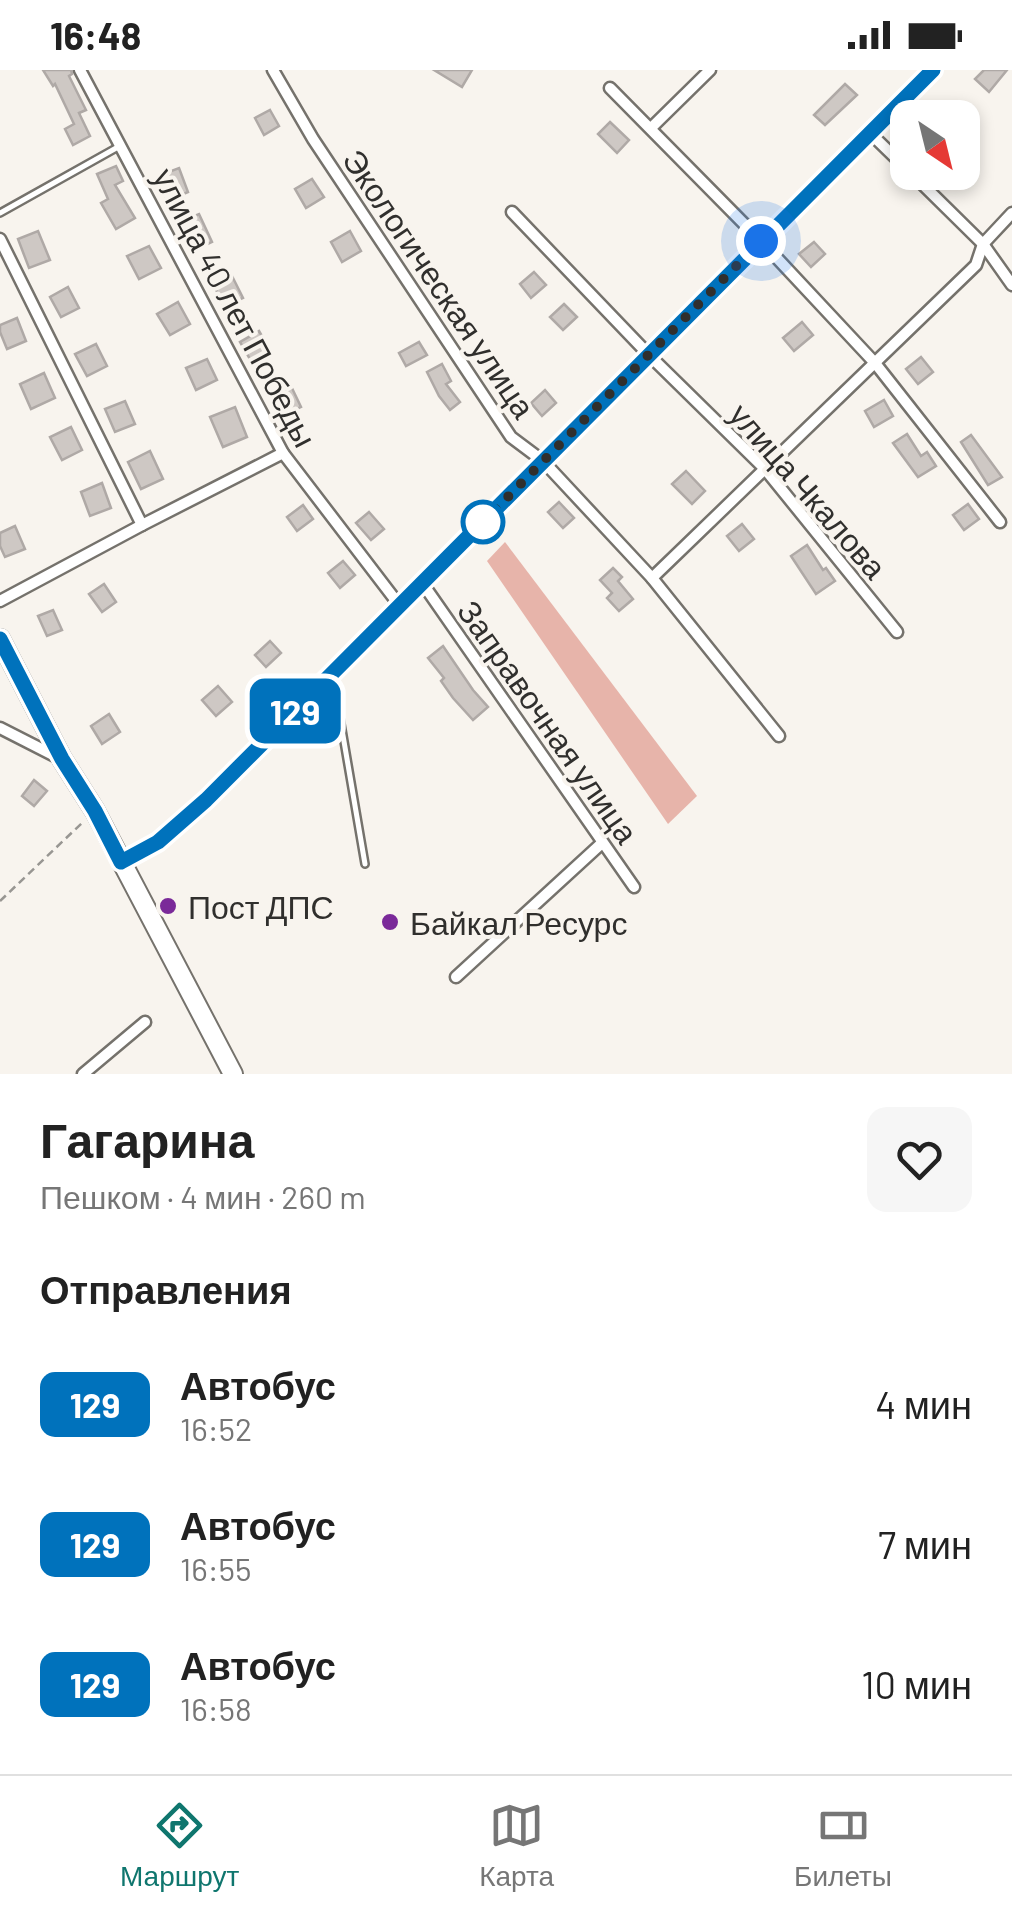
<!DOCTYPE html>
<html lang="ru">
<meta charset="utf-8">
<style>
body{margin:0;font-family:Barlow,sans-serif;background:#f6f6f6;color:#222;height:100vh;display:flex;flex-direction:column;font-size:38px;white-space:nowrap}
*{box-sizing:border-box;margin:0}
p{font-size:32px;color:#767676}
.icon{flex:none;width:55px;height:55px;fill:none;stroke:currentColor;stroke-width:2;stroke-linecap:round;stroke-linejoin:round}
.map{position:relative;height:1004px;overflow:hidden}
.panel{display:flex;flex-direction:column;background:#fff;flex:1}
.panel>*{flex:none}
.badge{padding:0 20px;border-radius:15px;font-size:35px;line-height:65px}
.needle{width:65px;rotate:145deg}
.fabs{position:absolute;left:890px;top:30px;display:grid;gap:20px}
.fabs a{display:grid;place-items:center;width:90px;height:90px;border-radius:20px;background:#fff;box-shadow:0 5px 15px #0003;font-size:50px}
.you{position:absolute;width:50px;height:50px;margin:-25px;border:8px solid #fff;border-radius:50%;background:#1a73e8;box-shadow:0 0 0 15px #1a73e833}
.map>.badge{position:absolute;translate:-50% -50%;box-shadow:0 0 0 5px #fff}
h2{padding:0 40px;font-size:38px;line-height:90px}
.round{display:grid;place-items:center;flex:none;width:105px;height:105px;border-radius:20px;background:#f6f6f6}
.overview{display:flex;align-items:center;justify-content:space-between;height:170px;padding:0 40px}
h1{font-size:48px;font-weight:800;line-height:75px}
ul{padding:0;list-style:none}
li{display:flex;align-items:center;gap:30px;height:140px;padding:0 40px}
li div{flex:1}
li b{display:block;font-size:38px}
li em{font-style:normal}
li .badge{min-width:110px;font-weight:700;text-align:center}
.status{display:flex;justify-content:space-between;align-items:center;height:70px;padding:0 50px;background:#fff;direction:ltr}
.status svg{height:28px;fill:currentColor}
.menu{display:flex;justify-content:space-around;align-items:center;height:140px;border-top:2px solid #e0e0e0;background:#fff;font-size:28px;color:#767676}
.menu a{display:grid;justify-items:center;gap:5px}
.menu .current{color:#0f766e}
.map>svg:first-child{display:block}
.green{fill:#e7b4aa}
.building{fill:#cec8c4;stroke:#afa9a6;stroke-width:2.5}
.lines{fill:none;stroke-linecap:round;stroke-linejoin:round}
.service-casing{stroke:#75726c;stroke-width:10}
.minor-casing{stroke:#75726c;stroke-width:15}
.trunk-casing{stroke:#75726c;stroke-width:22}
.path{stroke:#989692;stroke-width:2.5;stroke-dasharray:8 5;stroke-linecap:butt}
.service{stroke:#fff;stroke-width:5}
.minor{stroke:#fff;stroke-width:10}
.trunk{stroke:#fff;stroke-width:18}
.line-casing{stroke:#fff;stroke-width:22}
.line{stroke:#0072bc;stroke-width:15}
.walk{stroke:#302f2d;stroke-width:10;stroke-dasharray:0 18}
.stop-dot{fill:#fff;stroke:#0072bc;stroke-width:5}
.poi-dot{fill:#7a2999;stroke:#f8f4ee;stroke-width:4}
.labels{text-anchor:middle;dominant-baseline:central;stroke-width:8;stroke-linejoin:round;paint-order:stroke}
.street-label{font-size:32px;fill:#302f2d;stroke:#f8f4ee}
.poi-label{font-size:32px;fill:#302f2d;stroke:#f8f4ee;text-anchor:start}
</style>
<div class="status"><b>16:48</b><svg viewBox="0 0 49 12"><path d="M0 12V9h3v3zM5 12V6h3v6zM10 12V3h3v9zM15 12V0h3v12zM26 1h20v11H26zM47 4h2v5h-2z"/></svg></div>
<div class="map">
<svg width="1012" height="1004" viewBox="0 0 1012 1004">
<rect width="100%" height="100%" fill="#f8f4ee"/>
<polygon class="green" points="505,472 697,726 668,754 487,491"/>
<g class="building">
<polygon points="43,0 71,0 72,4 69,6 86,40 79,43 90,66 73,75 65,59 74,54 55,14 53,16"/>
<polygon points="434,0 472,0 462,17"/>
<polygon points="984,0 1007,0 989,22 975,9"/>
<polygon points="845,14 857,25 825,55 814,45"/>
<polygon points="270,40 279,56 264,65 255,48"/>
<polygon points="610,52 629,70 617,83 598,64"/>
<polygon points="116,96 123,111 115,115 135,148 116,159 101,133 108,129 97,104"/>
<polygon points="179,98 188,122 167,131 158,106"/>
<polygon points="312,109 324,127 306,138 295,119"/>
<polygon points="199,144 212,172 193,181 180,152"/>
<polygon points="38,161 50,190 29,198 18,169"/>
<polygon points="350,161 361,181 342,192 331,172"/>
<polygon points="814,172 825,184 811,197 799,184"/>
<polygon points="149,176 161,198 139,209 127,186"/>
<polygon points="534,202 546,215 531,228 520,214"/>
<polygon points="231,204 243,228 224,237 213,213"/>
<polygon points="68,217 79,238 61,247 50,227"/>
<polygon points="178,232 190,254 170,265 157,244"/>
<polygon points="564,234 577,247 563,260 550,247"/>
<polygon points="17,248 26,271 7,279 0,262 0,255"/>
<polygon points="802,252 813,265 794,281 783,268"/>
<polygon points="259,261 273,285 254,296 240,272"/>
<polygon points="419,272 427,285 406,296 399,283"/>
<polygon points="96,274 107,296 87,306 75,284"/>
<polygon points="921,287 933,302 918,314 906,299"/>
<polygon points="207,289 217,310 196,320 186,298"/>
<polygon points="442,294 451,311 446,314 460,332 450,340 439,326 427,302"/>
<polygon points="44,303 55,328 31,339 20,314"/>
<polygon points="290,314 301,337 282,346 272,322"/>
<polygon points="545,320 556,333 542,346 531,333"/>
<polygon points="884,330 893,346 874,357 865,341"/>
<polygon points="125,331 135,354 115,362 105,339"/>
<polygon points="235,337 247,367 223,377 210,347"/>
<polygon points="71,357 82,380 62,390 50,367"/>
<polygon points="907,364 921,386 927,382 936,396 918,407 893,373"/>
<polygon points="971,365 1002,407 988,415 961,372"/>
<polygon points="150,381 163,409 141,419 128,392"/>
<polygon points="686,401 705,421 692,434 672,414"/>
<polygon points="102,413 111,438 90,446 81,422"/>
<polygon points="559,432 574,448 563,458 548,442"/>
<polygon points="968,434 979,449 964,460 953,445"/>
<polygon points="303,435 313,449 297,461 287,447"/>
<polygon points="369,442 384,459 371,470 356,453"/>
<polygon points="742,454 754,469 739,481 727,466"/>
<polygon points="15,456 25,479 5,487 0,476 0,463"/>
<polygon points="807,475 823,500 826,498 835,511 816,524 791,486"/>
<polygon points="343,491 355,505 340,518 328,503"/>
<polygon points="613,498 622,507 618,511 633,529 619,541 607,528 612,523 600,510"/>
<polygon points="104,514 116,532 102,542 89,524"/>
<polygon points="53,540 62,560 47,566 38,546"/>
<polygon points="270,571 281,583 266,597 255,585"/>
<polygon points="443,576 473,620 488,637 473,650 453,628 441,611 444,608 428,588"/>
<polygon points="218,616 232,632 216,646 202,630"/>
<polygon points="109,644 120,662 102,674 91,656"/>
<polygon points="34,710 47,721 34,736 22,726"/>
</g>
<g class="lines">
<g class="service-casing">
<g id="service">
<polyline points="0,143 118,77"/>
<polyline points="316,620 331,633 340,648 365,794"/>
</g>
</g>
<g class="minor-casing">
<g id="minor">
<polyline points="80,0 283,383 400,536"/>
<polyline points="273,0 313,69 511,367 543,391 652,508 779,666"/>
<polyline points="610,18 761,171 875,293 1000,452"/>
<polyline points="651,58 710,0"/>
<polyline points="870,63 908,100"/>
<polyline points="910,102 983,174 1012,215"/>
<polyline points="512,142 649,285 765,399 897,562"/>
<polyline points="0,169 142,455"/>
<polyline points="652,508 976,195 983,174 1012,143"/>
<polyline points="423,514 634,817"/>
<polyline points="0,531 142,455 283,383"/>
<polyline points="0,658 57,687"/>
<polyline points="121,793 157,772 206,730 933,0"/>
<polyline points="456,907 602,773"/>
<polyline points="83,1004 145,952"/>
</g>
</g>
<g class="trunk-casing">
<polyline id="trunk" points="0,569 62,689 95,741 233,1004"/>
</g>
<polyline class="path" points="0,831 83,752"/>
<use href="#service" class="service"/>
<use href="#minor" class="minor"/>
<use href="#trunk" class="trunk"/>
</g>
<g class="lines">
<g class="line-casing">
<polyline id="line" points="0,569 62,689 95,741 121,792 158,772 206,730 933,0"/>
</g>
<use href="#line" class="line"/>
<polyline class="walk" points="483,452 761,171"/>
</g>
<circle class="stop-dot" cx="483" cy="452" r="20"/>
<g class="poi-dot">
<circle cx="168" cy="836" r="10"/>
<circle cx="390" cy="852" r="10"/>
</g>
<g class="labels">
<g class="street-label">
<text transform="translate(440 213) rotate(56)">Экологическая улица</text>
<text transform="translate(236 237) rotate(62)">улица 40 лет Победы</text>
<text transform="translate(809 420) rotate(49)">улица Чкалова</text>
<text transform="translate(549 651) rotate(55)">Заправочная улица</text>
</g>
<g class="poi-label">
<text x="188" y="836">Пост ДПС</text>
<text x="410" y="852">Байкал Ресурс</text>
</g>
</g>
</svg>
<div class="fabs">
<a><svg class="needle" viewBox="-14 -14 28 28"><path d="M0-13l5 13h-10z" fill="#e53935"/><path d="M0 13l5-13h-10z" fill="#767676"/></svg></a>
</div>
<div class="you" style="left:761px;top:171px"></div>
<b class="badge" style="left:295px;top:641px;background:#0072bc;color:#fff">129</b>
</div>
<section class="panel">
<div class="overview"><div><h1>Гагарина</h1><p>Пешком · 4 мин · 260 m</p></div><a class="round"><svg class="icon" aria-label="heart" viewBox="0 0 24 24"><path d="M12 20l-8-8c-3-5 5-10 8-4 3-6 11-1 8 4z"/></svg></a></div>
<h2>Отправления</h2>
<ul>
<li><span class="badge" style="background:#0072bc;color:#fff">129</span><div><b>Автобус</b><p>16:52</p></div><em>4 мин</em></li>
<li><span class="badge" style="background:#0072bc;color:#fff">129</span><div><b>Автобус</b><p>16:55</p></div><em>7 мин</em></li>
<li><span class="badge" style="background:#0072bc;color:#fff">129</span><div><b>Автобус</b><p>16:58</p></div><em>10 мин</em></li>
</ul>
</section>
<nav class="menu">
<a class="current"><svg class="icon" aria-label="directions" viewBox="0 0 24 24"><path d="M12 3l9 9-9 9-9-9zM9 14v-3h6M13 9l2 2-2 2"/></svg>Маршрут</a>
<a><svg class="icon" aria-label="map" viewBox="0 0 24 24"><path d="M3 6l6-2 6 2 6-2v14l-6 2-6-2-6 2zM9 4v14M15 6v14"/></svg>Карта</a>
<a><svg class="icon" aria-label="tickets" viewBox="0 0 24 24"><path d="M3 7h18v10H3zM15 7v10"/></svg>Билеты</a>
</nav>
